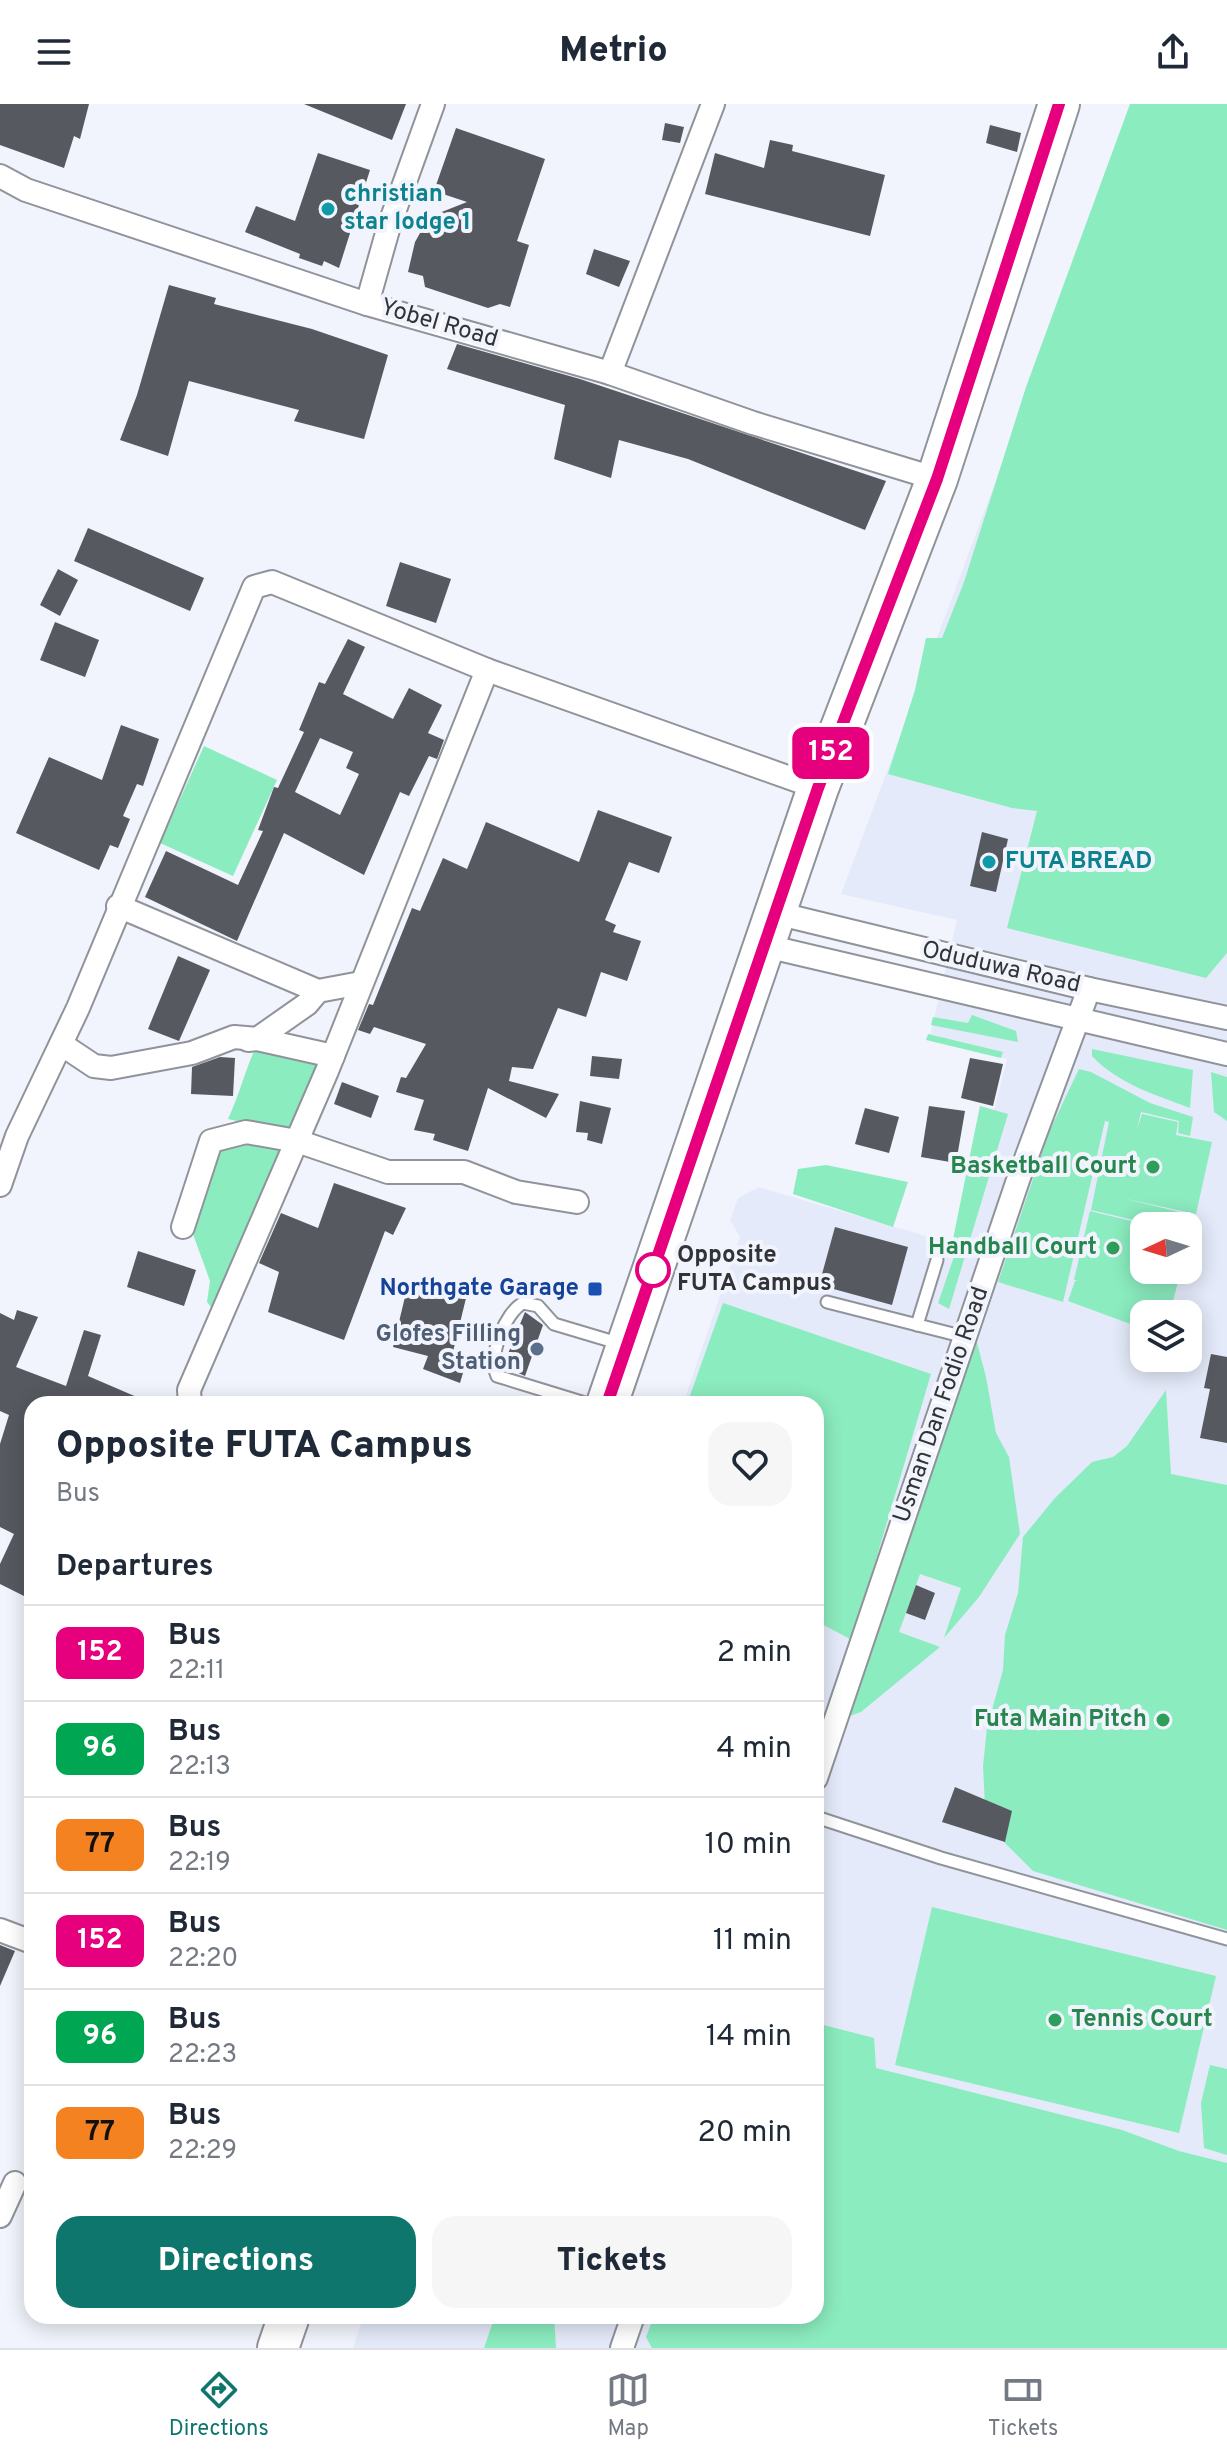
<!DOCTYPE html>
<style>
body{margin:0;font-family:Overpass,sans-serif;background:#f6f6f7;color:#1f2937;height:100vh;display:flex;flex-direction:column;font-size:30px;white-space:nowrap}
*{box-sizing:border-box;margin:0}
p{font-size:26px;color:#747a83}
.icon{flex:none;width:44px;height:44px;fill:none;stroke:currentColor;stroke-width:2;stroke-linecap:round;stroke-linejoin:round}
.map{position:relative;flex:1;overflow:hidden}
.panel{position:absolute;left:24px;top:1292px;width:800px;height:928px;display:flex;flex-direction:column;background:#fff;border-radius:24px;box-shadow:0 4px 20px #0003}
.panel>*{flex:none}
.badge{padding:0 16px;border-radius:12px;font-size:28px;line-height:52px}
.needle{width:52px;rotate:266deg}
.tools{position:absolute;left:1130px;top:1108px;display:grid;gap:16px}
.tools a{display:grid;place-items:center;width:72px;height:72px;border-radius:16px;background:#fff;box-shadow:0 4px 20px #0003;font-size:40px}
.map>.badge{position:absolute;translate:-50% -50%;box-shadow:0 0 0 4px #fff}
h2{padding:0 32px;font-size:30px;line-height:72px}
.round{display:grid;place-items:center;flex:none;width:84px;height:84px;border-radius:24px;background:#f6f6f7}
.summary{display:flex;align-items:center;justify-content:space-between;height:136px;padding:0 32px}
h1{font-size:38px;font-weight:800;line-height:60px}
.action{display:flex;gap:16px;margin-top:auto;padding:16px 32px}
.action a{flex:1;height:92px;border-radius:24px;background:#0f766e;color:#fff;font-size:32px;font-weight:800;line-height:92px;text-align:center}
.action a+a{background:#f6f6f7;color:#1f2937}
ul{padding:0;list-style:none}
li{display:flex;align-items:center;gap:24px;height:96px;padding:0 32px;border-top:2px solid #e0e1e3}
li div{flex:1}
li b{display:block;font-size:30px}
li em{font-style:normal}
li .badge{min-width:88px;font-weight:700;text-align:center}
header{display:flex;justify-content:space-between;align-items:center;height:104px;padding:0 32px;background:#fff;font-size:36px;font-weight:800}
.tabs{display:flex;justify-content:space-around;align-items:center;height:112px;border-top:2px solid #e0e1e3;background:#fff;font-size:22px;color:#747a83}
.tabs a{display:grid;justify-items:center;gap:4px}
.tabs .current{color:#0f766e}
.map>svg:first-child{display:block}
.built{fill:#e4eaf9;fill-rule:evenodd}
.green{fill:#8becbf}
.building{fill:#575960;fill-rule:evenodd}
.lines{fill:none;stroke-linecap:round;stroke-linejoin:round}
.lane-casing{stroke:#90939a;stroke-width:15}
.street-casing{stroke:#90939a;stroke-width:26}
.highway-casing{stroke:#90939a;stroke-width:44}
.lane{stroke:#fff;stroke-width:11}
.street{stroke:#fff;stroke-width:22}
.highway{stroke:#fff;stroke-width:40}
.line-casing{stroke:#fff;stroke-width:18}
.line{stroke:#e6007e;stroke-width:12}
.culture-dot{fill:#0f9aa8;stroke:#f1f4fc;stroke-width:3}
.leisure-dot{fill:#2e9e5b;stroke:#f1f4fc;stroke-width:3}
.stop-dot{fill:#fff;stroke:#e6007e;stroke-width:4}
.transit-dot{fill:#1a4fb4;stroke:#f1f4fc;stroke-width:3}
.service-dot{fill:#5c6f8a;stroke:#f1f4fc;stroke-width:3}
.labels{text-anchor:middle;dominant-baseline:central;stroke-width:8;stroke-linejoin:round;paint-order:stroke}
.culture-label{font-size:24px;font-weight:bold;fill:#0d838f;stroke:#f1f4fc;text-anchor:start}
.street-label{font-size:24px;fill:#323336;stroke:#f1f4fc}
.leisure-label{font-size:24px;font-weight:bold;fill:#27864d;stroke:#f1f4fc;text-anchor:end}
.stop-label{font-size:24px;font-weight:bold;fill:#323336;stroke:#f1f4fc;text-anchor:start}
.transit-label{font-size:24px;font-weight:bold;fill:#164399;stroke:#f1f4fc;text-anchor:end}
.service-label{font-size:24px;font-weight:bold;fill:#4e5e75;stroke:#f1f4fc;text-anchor:end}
</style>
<header><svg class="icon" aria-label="menu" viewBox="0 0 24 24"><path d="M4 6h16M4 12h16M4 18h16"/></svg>Metrio<svg class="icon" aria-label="share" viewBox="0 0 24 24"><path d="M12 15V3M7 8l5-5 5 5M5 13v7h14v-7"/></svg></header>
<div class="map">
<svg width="1227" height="2244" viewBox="0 0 1227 2244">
<rect width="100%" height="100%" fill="#f1f4fc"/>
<path class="built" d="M1137,0H1227V2244H353L364,2212H816V1300H683L740,1133L730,1116L738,1094L759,1083L953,1140L980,1002L994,1006L1007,955L929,936L957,816L841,790ZM1144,1122H1188V1166H1144ZM1144,1210H1188V1254H1144Z"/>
<g class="green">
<polygon points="1130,0 1227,0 1227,849 1206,874 1007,824 1037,707 1012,704 888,670 915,586 926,534 942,534 964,478 1026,283"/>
<polygon points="204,642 277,676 233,772 160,739"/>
<polygon points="972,911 1016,927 1018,938 931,921 933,913 968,919"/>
<polygon points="928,930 1003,948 1001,954 926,936"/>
<path d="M257,941L326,955L296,1030L228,1015C240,990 245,965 257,941Z"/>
<path d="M1092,945L1193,966L1190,1004C1156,991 1118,980 1092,952Z"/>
<polygon points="1079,965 1091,968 1150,999 1193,1013 1190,1032 1178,1029 1179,1017 1141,1008 1137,1025 1142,1010 1178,1018 1176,1031 1212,1038 1196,1110 1122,1094 1196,1112 1186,1122 1159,1122 1091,1106 1109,1018 1105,1017 1063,1198 998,1178 1049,1028"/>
<polygon points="1211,968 1227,973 1227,1017 1214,1008"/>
<polygon points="980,1002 1008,1010 949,1205 938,1199 958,1141 952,1140"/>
<polygon points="215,1039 290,1039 217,1211 207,1198 210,1177 190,1122"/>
<polygon points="826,1061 908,1078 893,1123 793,1090 798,1065"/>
<polygon points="1090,1107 1152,1122 1144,1122 1144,1166 1181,1166 1172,1201 1176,1203 1174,1210 1144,1210 1144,1225 1068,1197 1075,1177 1079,1177 1074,1176"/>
<polygon points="723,1199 931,1270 852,1536 816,1517 816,1300 687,1300"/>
<polygon points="975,1231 986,1273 996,1329 1009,1353 1020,1430 979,1493 944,1534 961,1484 920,1470 899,1528 940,1543 861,1608 847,1613"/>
<polygon points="1166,1286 1171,1370 1227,1381 1227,1826 1033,1767 993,1727 985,1702 983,1662 987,1624 1003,1566 1005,1531 1018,1489 1023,1433 1055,1394 1092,1358 1113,1353 1127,1342"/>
<polygon points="932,1803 1216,1872 1179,2029 895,1961"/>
<polygon points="816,1919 874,1934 876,1964 1122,2026 1179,2047 1227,2059 1227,2244 652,2244 646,2233 654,2212 816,2212"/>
<polygon points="1210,1961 1227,1965 1227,2051 1204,2044 1201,1999"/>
<polygon points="495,2212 554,2212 556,2244 484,2244"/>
</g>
<g class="building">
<polygon points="0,0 89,0 80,35 74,32 64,64 0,41"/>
<polygon points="304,0 406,0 392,36"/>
<polygon points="665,19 684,23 680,39 662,36"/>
<polygon points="990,21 1021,29 1017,48 986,39"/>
<polygon points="456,24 545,55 517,137 529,141 510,203 500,200 488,204 425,183 423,172 408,168 415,138 429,113 467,98 434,87"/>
<polygon points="770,36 793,41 792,47 885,71 870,132 705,90 715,49 764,64"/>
<polygon points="318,49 370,66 339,164 324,157 322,162 299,154 300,150 245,128 256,102 295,117"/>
<polygon points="594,145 630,157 619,183 586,170"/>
<polygon points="169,181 216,194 214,200 312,225 388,251 364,335 294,317 299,306 189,277 168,352 120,336 137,291"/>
<polygon points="457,240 580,275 886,377 865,426 688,355 619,336 611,374 554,355 565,301 447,265"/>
<polygon points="88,424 204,474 190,507 74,457"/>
<polygon points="400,458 451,475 436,519 386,502"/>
<polygon points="58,465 78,476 60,512 40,501"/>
<polygon points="55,518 99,536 85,573 40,556"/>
<path d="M348,535L365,543L343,590L393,615L409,584L442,601L428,629L444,636L437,655L429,652L409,692L400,688L364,771L284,729L237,837L145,793L166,747L238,781L263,727L258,726L274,683L278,684L304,628L299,626L319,578L325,580ZM320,634L353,648L346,664L359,670L340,711L295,688Z"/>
<polygon points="121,621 159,635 143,682 137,680 123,712 130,715 118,744 110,741 99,766 16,729 49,653 102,676"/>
<polygon points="598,706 672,733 659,769 629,758 605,816 616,821 613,828 641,837 627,877 601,868 586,913 558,904 533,965 512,963 509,977 559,990 546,1014 488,984 468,1047 433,1036 435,1030 414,1026 424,996 396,988 401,973 406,974 426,940 374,923 370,930 358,926 369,900 373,901 412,804 420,807 443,754 467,765 486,718 579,758"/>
<polygon points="982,728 1008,735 996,788 970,782"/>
<polygon points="178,852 210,866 179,937 148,925"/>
<polygon points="592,952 622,955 619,975 590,972"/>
<polygon points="220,953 235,954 233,992 191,990 192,963"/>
<polygon points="970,954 1003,960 993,1002 961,994"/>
<polygon points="342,978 379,992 371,1014 334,1000"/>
<polygon points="580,997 611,1004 602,1040 587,1036 588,1029 576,1028"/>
<polygon points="929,1002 965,1007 956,1059 921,1053"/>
<polygon points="865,1004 899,1013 889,1049 855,1040"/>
<polygon points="334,1079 406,1104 393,1131 385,1127 344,1236 268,1208 279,1168 259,1159 281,1109 318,1124"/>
<polygon points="835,1123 908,1143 892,1201 819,1181"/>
<polygon points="138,1147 196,1166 184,1202 127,1183"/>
<polygon points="409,1176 467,1190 451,1256 465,1262 460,1279 423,1265 428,1252 393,1243"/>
<polygon points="17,1206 38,1213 16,1263 66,1282 84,1226 101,1231 88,1272 153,1300 32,1300 32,1496 0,1480 0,1460 14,1430 0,1423 0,1340 9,1311 0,1307 0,1209 14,1216"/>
<polygon points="525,1208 543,1221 525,1272 503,1262"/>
<polygon points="1211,1250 1227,1253 1227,1339 1200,1334 1210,1285 1204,1284"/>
<polygon points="916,1481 935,1489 925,1516 906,1509"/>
<polygon points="955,1683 1012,1707 1005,1738 942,1718"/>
<polygon points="0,1841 15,1847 0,1882"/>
</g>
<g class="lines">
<g class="lane-casing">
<g id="lane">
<polyline points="827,1198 965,1233"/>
<polyline points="917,1221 937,1156"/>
<path d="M588,1300L497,1272C488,1251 505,1209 523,1199L538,1202L554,1220L621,1240"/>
<polyline points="816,1713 941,1754 1227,1835"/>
</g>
</g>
<g class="street-casing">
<g id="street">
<polyline points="0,72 26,86 367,200 610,269 753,319 937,375"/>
<polyline points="367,200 389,122 433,0"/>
<polyline points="610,269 713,0"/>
<polyline points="118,802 318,887 361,879"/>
<polyline points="776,809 1089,885 1227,914"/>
<polyline points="766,842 1227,950"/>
<polyline points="248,936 257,935 333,952"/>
<polyline points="61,940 94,962 111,964 192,949 234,933 257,935 307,900 318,887"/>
<polyline points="0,1081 17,1032 78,904 254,483 272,478 487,566 818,684"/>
<polyline points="183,1123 211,1037 246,1028 297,1037 388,1068 464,1068 516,1088 577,1098"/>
<polyline points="190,1300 189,1286 327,967 487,566"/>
<polyline points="816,1674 1018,1076 1089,885"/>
<polyline points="0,1826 32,1838"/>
<polyline points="0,2112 15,2079"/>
<polyline points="622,2244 633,2212"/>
</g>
</g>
<g class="highway-casing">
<g id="highway">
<polyline points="607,1300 818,684 937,375 1059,0"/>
<polyline points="278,2244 289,2212"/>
</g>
</g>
<use href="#lane" class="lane"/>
<use href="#street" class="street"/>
<use href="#highway" class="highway"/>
</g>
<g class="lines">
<g class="line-casing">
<polyline id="line" points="607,1300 818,684 937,375 1059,0"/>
</g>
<use href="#line" class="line"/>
</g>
<g class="culture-dot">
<circle cx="328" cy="105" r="8"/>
<circle cx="989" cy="758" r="8"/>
</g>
<g class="leisure-dot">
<circle cx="1153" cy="1063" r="8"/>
<circle cx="1113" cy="1144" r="8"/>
<circle cx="1163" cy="1616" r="8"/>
<circle cx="1055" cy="1916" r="8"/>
</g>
<circle class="stop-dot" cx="653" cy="1166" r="16"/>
<rect class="transit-dot" x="587" y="1177" width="16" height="16" rx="4"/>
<circle class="service-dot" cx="537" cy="1245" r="8"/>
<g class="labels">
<g class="culture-label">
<text x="344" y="91">christian<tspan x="344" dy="28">star lodge 1</tspan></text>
<text x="1005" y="758">FUTA BREAD</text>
</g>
<g class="street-label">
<text transform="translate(439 220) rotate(16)">Yobel Road</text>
<text transform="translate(1001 864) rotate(13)">Oduduwa Road</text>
<text transform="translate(942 1301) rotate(-71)">Usman Dan Fodio Road</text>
</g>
<g class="leisure-label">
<text x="1137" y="1063">Basketball Court</text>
<text x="1097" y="1144">Handball Court</text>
<text x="1147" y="1616">Futa Main Pitch</text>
<text x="1071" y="1916" text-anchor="start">Tennis Court</text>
</g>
<g class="stop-label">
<text x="677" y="1152">Opposite<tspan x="677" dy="28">FUTA Campus</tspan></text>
</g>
<g class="transit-label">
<text x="579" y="1185">Northgate Garage</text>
</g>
<g class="service-label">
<text x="521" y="1231">Glofes Filling<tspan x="521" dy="28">Station</tspan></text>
</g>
</g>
</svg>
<div class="tools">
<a><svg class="needle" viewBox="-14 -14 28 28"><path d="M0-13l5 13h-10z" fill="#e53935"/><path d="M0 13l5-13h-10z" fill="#747a83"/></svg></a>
<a><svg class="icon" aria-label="layers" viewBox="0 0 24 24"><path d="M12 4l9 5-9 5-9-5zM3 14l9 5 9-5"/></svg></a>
</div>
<b class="badge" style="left:831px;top:649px;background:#e6007e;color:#fff">152</b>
<section class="panel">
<div class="summary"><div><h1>Opposite FUTA Campus</h1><p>Bus</p></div><a class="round"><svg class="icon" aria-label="heart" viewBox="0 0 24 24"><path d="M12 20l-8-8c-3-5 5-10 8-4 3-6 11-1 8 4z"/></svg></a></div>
<h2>Departures</h2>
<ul>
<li><span class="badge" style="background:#e6007e;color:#fff">152</span><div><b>Bus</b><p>22:11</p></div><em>2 min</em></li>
<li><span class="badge" style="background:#00a651;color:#fff">96</span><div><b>Bus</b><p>22:13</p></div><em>4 min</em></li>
<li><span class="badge" style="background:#f58220;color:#111">77</span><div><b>Bus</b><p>22:19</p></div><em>10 min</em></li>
<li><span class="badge" style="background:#e6007e;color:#fff">152</span><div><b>Bus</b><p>22:20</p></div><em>11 min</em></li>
<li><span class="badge" style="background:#00a651;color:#fff">96</span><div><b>Bus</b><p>22:23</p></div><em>14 min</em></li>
<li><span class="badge" style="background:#f58220;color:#111">77</span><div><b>Bus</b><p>22:29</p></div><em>20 min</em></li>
</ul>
<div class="action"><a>Directions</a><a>Tickets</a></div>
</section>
</div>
<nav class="tabs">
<a class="current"><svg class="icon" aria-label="directions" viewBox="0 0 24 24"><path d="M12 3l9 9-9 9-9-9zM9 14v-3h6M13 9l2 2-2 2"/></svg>Directions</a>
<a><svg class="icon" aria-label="map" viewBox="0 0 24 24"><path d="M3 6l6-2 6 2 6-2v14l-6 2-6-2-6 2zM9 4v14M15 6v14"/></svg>Map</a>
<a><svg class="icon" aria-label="tickets" viewBox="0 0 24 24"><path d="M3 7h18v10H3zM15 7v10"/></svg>Tickets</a>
</nav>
